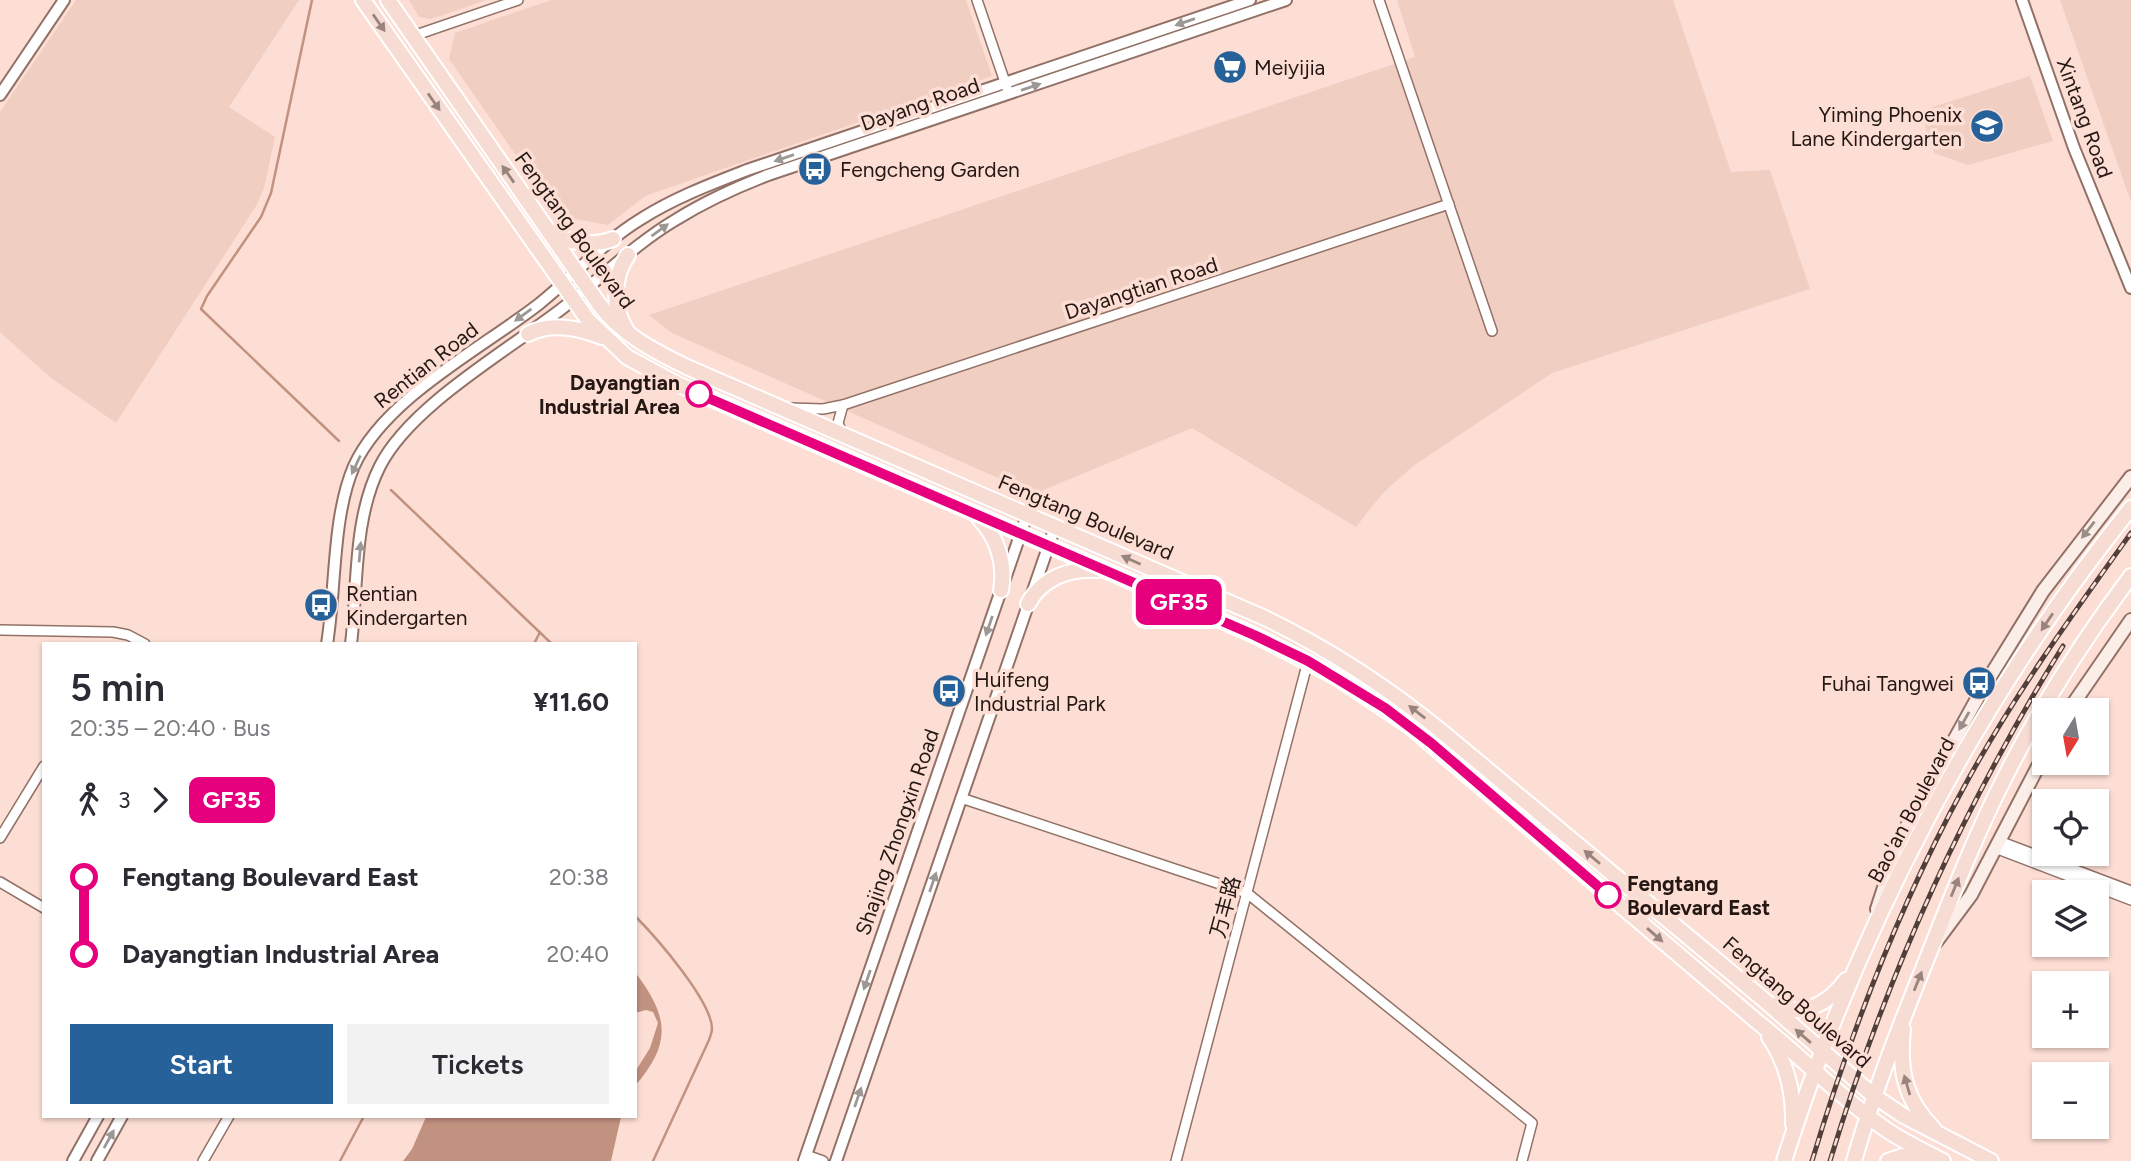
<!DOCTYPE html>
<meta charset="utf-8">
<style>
body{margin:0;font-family:Figtree,"Noto Sans SC",sans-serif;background:#f2f2f3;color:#2b2b33;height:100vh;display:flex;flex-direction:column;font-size:26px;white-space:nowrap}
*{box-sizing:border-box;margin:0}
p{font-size:23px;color:#7c7c81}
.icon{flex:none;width:38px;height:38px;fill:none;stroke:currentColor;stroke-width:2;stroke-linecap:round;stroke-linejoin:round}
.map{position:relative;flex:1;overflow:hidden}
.details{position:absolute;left:42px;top:642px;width:595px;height:476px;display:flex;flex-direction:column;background:#fff;border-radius:0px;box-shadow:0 2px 5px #0004}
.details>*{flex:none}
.badge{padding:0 14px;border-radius:10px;font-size:24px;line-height:46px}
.needle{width:46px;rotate:191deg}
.controls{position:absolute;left:2032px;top:698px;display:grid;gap:14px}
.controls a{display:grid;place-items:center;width:77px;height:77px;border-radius:0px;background:#fff;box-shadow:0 2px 5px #0004;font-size:35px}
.map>.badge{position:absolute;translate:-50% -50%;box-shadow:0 0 0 4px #fff}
.legs{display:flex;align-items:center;gap:10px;height:77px;padding:0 28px;font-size:23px}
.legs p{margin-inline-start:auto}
.overview{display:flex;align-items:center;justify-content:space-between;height:119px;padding:0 28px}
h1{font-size:38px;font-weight:600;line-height:52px}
.button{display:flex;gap:14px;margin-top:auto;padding:14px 28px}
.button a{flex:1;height:80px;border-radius:0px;background:#276199;color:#fff;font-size:28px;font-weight:600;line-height:80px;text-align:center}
.button a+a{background:#f2f2f3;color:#2b2b33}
ul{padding:0 28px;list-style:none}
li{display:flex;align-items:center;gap:24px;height:77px;font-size:26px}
li i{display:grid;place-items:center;width:10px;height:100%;margin:0 9px;background:currentColor}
li i::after{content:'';width:18px;height:18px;margin:-9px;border:5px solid;border-radius:50%;background:#fff}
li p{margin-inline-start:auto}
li:first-child i{background:linear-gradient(#0000 50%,currentColor 0)}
li:last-child i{background:linear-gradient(currentColor 50%,#0000 0)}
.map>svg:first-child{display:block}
.built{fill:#f1cec2}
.water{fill:#c29281}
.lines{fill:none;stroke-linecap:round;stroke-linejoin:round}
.stream{stroke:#c29281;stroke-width:2.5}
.minor-casing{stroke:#927166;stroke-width:12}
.tertiary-casing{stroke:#927166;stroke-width:14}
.secondary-casing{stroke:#927166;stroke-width:16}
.primary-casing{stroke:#fff;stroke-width:18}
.minor{stroke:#fff;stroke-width:9}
.tertiary{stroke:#fff;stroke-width:10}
.secondary{stroke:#fbeee9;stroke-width:12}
.primary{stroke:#f7dcd3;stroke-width:14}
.rail-casing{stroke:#503f3a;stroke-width:5}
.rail{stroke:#fdded4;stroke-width:2.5;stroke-dasharray:8;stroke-linecap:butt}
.oneway{fill:#9d9795}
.oneway2{fill:#98847d}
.oneway3{fill:#9b8e89}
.line-1-casing{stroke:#fff;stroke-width:16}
.line-1{stroke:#e6007e;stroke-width:10}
.stop-1-dot{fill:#fff;stroke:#e6007e;stroke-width:3.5}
.labels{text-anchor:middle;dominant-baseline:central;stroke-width:7;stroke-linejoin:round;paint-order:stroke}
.poi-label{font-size:21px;fill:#251814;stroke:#fdded4;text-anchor:start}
.street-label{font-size:21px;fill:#251814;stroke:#fdded4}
.stop-label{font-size:21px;font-weight:bold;fill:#251814;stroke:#fdded4;text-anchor:end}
</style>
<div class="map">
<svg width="2131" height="1161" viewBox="0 0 2131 1161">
<rect width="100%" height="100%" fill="#fdded4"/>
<g class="built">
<polygon points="76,0 299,0 229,107 275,137 264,188 256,206 116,423 51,378 0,332 0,112"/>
<polygon points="409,0 487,0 431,19 419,17"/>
<polygon points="551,0 966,0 992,76 645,196 608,225 558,216 449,59 455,33"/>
<polygon points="1397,0 1673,0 1731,172 1770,170 1810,289 1552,373 1413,466 1382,494 1356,527 1192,428 1034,494 672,333 649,315 1415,57"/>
<polygon points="2060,0 2131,0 2131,202"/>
<polygon points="2030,76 2053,141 1968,165 1934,153 1920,111"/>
</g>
<g class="water">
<path d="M635,972C668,1016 673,1042 635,1086V1072L650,1048L658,1023L653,1012L646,1010L635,1013Z"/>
<polygon points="426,1117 426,1116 621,1117 611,1161 403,1161 412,1149"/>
</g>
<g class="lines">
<g class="stream">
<polyline points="312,0 271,193 261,217 207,296 201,309 339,441"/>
<polyline points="391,490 552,644"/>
<polyline points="534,644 540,632"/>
<path d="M635,916C655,936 712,1001 712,1029C712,1033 710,1036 709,1040L653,1161"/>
<polyline points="340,1161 364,1116"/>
</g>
<g class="minor-casing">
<g id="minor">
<polyline points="977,0 1007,88"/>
<polyline points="1379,0 1492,331"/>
<polyline points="413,36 518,0"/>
<polyline points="843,405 838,423 843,435"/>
<polyline points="790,408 823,409 843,405 1449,204"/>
<polyline points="0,630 113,632 128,635 145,644"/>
<polyline points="961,798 1247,893 1532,1123 1522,1161"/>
<polyline points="0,838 44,766"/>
<polyline points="1999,841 2131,891"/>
<polyline points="1995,848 2131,900"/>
<polyline points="0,882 44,908"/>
<polyline points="806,1155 823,1161"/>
<polyline points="203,1161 229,1116"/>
<polyline points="1176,1161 1308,661"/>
</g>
</g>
<g class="tertiary-casing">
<g id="tertiary">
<polyline points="2022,0 2074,148 2131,288"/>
<polyline points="0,95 64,0"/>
<path d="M327,644C336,589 332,517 354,466C385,398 481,349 539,304C574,276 603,242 641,219C674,198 711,184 747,170L1250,0"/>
<path d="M351,644C358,586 353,519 380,466C411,405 509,350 564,307C601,278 636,243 677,219C706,201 737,187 768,175L1286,0"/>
<polyline points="73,1161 98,1116"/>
<polyline points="97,1161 122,1116"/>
<polyline points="804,1161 1027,515"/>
<polyline points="836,1161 1055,527"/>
</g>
</g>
<g class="secondary-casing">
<g id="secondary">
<polyline points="2069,710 2131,620"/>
<polyline points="1877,909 1896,851 1909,822 1983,688 2043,591 2131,477"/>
<polyline points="1936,942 1971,895 2044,755"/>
</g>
</g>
<g class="primary-casing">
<g id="primary">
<path d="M363,0L588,320L627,357L675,383L1254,635L1336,677L1408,725L1760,1024C1801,1057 1838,1095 1881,1126C1900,1140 1922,1150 1943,1161"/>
<path d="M388,0L599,304C621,334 654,351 687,367L1265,618C1329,649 1386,686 1441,731L1763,999L1874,1096L1904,1116L1991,1161"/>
<path d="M548,231C566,243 592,247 613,239"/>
<path d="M626,329C612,307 613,276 628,255"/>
<path d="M528,334C551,322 579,328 602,337"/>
<path d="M978,517C997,537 1006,563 1001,590"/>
<path d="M1028,604C1042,578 1069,568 1098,570"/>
<path d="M1773,1005C1803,1018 1828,1004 1846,980"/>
<path d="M1903,1029C1899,1070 1904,1099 1934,1129"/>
<path d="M1769,1037C1786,1062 1794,1093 1793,1124"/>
<path d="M1784,1161C1858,927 1977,699 2131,508"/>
<path d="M1854,1161C1874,1091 1901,1023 1928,956C1952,896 1975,836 2004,779C2040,707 2083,640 2131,576"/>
<polyline points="1888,1161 1903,1156 1927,1156"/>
</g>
</g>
<use href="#minor" class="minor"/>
<use href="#tertiary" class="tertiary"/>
<use href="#secondary" class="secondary"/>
<use href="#primary" class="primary"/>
<g class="rail-casing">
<g id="rail">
<path d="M1812,1161C1851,1031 1899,906 1964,787C2012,698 2072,615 2131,533"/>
<path d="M1830,1161C1885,979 1963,807 2063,646"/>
</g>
</g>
<use href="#rail" class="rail"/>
</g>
<defs><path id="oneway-solid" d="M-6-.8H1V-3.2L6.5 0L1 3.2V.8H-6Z" transform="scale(1.75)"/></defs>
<g class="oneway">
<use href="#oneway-solid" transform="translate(1185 22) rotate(161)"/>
<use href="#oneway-solid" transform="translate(1031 87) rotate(-19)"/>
<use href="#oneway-solid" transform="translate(784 158) rotate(161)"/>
<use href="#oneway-solid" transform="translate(660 230) rotate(-36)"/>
<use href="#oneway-solid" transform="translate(523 315) rotate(144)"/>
<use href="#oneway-solid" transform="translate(356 465) rotate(115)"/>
<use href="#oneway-solid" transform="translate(360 552) rotate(-85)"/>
<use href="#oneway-solid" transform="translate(989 626) rotate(109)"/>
<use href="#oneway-solid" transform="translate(933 882) rotate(-71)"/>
<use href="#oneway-solid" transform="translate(867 980) rotate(109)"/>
<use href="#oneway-solid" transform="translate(858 1097) rotate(-71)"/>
<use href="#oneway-solid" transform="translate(109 1139) rotate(-61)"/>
</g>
<g class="oneway2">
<use href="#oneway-solid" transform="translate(379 23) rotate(55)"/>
<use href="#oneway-solid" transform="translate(434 102) rotate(55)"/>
<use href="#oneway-solid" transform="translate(508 174) rotate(-125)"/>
<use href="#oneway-solid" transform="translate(1131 560) rotate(-156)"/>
<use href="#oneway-solid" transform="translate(2047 622) rotate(124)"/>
<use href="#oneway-solid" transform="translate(1417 712) rotate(-142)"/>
<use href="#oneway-solid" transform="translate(1592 857) rotate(-140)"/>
<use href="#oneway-solid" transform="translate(1955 887) rotate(-68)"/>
<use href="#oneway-solid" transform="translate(1655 935) rotate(41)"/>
<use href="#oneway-solid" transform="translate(1918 981) rotate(-68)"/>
<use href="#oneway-solid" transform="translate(1803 1036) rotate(-139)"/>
<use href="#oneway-solid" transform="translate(1907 1085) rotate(-106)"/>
</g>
<g class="oneway3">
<use href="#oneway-solid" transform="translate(2088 530) rotate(128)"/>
<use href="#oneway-solid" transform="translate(1964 721) rotate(119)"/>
</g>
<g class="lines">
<g class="line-1-casing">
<polyline id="line-1" points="699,394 1254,635 1308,661 1385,708 1431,743 1608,895"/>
</g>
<use href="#line-1" class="line-1"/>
</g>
<defs>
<g id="supermarket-disc" transform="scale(1.75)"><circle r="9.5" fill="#276199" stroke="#fdded4"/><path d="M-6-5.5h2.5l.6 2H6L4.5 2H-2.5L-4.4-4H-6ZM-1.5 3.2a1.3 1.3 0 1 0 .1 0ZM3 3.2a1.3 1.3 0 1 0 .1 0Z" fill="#fff"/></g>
<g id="school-disc" transform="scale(1.75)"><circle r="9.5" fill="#276199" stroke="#fdded4"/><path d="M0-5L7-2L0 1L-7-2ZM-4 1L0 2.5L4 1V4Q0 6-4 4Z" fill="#fff"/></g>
<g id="bus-disc" transform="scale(1.75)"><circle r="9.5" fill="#276199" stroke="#fdded4"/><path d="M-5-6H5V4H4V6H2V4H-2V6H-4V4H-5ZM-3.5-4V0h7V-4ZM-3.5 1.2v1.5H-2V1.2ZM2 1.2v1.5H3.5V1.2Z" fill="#fff"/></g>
</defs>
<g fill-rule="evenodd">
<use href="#supermarket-disc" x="1230" y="67"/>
<use href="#school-disc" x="1987" y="126"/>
<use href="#bus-disc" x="815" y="169"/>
<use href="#bus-disc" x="321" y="605"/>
<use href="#bus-disc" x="1979" y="683"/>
<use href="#bus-disc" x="949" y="691"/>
</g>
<g class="stop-1-dot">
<circle cx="699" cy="394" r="12"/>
<circle cx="1608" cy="895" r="12"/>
</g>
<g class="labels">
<g class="poi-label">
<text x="1254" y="67">Meiyijia</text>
<text x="1962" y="114" text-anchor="end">Yiming Phoenix<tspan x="1962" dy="24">Lane Kindergarten</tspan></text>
<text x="840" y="169">Fengcheng Garden</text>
<text x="346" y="593">Rentian<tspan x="346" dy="24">Kindergarten</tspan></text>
<text x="974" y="679">Huifeng<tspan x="974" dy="24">Industrial Park</tspan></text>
<text x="1954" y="683" text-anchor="end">Fuhai Tangwei</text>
</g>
<g class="street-label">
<text transform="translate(920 104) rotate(-19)">Dayang Road</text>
<text transform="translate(2085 118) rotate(70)">Xintang Road</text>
<text transform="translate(575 230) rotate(54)">Fengtang Boulevard</text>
<text transform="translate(1141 288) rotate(-18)">Dayangtian Road</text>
<text transform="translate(426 365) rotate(-38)">Rentian Road</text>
<text transform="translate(1086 517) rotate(23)">Fengtang Boulevard</text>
<text transform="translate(1911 810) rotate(-62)">Bao'an Boulevard</text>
<text transform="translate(897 832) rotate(-71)">Shajing Zhongxin Road</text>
<text transform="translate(1225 907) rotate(-75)">万丰路</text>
<text transform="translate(1797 1002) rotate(41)">Fengtang Boulevard</text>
</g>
<g class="stop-label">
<text x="680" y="382">Dayangtian<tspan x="680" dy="24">Industrial Area</tspan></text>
<text x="1627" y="883" text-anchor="start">Fengtang<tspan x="1627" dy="24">Boulevard East</tspan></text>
</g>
</g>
</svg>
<div class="controls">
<a><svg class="needle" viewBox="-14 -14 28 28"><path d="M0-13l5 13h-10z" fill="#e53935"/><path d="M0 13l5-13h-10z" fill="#7c7c81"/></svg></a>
<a><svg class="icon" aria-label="locate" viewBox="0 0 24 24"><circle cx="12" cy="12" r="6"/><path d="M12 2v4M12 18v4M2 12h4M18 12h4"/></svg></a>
<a><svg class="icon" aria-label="layers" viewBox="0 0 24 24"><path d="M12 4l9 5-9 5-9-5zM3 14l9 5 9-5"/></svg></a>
<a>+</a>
<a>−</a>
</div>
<b class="badge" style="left:1179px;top:602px;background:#e6007e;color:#fff">GF35</b>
<section class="details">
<div class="overview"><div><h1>5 min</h1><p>20:35 – 20:40 · Bus</p></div><b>¥11.60</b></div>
<div class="legs"><svg class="icon" aria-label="walk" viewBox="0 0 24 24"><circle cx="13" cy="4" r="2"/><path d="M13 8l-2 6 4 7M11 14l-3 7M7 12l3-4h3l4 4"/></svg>3<svg class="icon" aria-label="forward" viewBox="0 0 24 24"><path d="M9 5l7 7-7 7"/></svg><b class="badge" style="background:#e6007e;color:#fff">GF35</b></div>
<ul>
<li><i style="color:#e6007e"></i><b>Fengtang Boulevard East</b><p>20:38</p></li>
<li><i style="color:#e6007e"></i><b>Dayangtian Industrial Area</b><p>20:40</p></li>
</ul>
<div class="button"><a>Start</a><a>Tickets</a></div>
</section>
</div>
